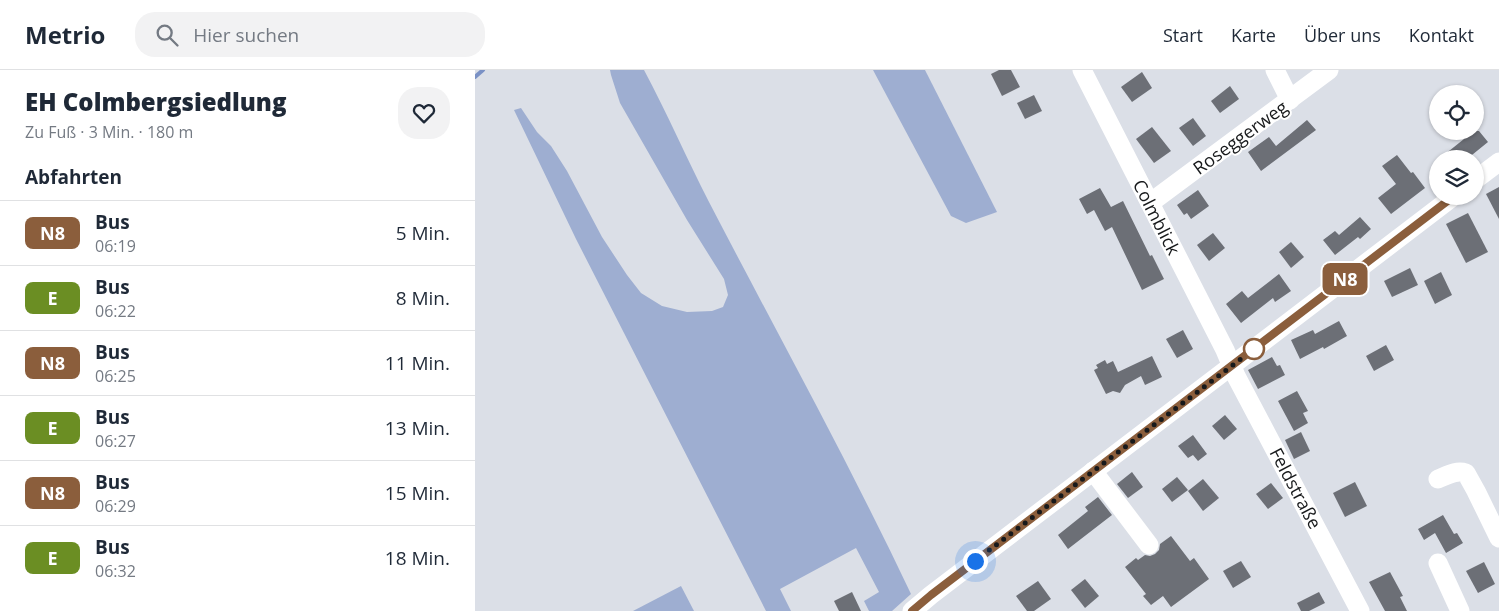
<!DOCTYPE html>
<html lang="de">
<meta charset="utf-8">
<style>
body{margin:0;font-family:"Open Sans",sans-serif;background:#f2f2f3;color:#1f2937;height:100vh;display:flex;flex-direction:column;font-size:19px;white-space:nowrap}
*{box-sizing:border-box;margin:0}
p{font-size:16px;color:#747a83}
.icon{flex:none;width:28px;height:28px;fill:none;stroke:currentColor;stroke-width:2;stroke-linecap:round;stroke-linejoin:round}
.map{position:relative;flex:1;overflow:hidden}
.drawer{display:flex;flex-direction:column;background:#fff;width:475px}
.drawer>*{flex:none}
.badge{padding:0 10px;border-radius:8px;font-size:18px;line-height:32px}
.controls{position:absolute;left:954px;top:15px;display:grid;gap:10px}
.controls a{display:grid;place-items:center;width:55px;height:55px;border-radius:50%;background:#fff;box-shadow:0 1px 4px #0004;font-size:25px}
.you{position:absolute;width:25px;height:25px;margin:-12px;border:4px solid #fff;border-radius:50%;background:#1a73e8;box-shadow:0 0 0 8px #1a73e833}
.map>.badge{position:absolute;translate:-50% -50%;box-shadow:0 0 0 2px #fff}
h2{padding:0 25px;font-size:19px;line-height:45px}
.round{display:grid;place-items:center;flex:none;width:52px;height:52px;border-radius:20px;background:#f2f2f3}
.head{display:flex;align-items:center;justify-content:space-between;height:85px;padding:0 25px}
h1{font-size:24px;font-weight:800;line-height:38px}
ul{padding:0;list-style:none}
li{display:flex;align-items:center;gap:15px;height:65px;padding:0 25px;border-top:1px solid #e0e1e3}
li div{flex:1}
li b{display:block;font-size:19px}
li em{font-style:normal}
li .badge{min-width:55px;font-weight:700;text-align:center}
header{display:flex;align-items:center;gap:30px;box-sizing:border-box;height:70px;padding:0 25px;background:#fff;border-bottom:1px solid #e0e1e3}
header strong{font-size:24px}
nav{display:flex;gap:28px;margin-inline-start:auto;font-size:18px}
.search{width:350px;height:45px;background:#f2f2f3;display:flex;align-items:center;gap:12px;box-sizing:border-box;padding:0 18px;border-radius:20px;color:#747a83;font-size:19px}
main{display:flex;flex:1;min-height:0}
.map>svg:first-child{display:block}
.green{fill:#9eaed1}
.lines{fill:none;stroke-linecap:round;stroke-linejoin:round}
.stream{stroke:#7a91c5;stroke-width:4}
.building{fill:#6c6f76}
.minor{stroke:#fff;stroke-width:19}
.line-casing{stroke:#fff;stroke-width:11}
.line{stroke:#8b5e3c;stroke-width:8}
.walk{stroke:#17191b;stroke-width:5;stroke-dasharray:0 9}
.stop-dot{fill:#fff;stroke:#8b5e3c;stroke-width:2.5}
.labels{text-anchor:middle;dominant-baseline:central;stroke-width:4;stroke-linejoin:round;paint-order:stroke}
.street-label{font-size:18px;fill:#17191b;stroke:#fff}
</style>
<header>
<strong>Metrio</strong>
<div class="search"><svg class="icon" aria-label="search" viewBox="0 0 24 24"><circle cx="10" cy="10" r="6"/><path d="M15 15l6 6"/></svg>Hier suchen</div>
<nav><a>Start</a><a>Karte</a><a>Über uns</a><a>Kontakt</a></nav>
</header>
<main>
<section class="drawer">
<div class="head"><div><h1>EH Colmbergsiedlung</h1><p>Zu Fuß · 3 Min. · 180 m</p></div><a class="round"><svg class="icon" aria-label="heart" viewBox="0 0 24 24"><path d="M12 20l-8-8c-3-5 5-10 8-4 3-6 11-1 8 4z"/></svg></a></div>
<h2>Abfahrten</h2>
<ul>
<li><span class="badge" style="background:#8b5e3c;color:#fff">N8</span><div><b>Bus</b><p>06:19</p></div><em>5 Min.</em></li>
<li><span class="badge" style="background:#6b8e23;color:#fff">E</span><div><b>Bus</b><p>06:22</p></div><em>8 Min.</em></li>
<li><span class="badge" style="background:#8b5e3c;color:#fff">N8</span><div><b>Bus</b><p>06:25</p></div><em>11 Min.</em></li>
<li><span class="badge" style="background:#6b8e23;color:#fff">E</span><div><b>Bus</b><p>06:27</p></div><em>13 Min.</em></li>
<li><span class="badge" style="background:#8b5e3c;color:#fff">N8</span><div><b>Bus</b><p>06:29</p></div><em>15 Min.</em></li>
<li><span class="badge" style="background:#6b8e23;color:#fff">E</span><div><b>Bus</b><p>06:32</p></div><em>18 Min.</em></li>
</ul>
</section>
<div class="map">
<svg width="1024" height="541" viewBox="0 0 1024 541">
<rect width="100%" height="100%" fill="#dbdfe7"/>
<g class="green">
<path d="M135,0H169C192,43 212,89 234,132C302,263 373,391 436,524L417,541H394L389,531L404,522L381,478L305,519L316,541H291L101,169L39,40L46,38L62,62L76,76L92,101L127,167L152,205L166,223L187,236L212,242L237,241L248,237L253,225L249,209L212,150L145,33L136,5Z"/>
<polygon points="398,0 450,0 522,142 491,153 476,146"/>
<polygon points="206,516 219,541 158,541"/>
</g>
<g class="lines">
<polyline class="stream" points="0,7 8,0"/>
</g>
<g class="building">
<polygon points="524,0 536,0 545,17 527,26 516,4"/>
<polygon points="667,2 677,18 657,32 646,17"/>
<polygon points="755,16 764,29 745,43 736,31"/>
<polygon points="559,25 567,41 550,49 542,33"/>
<polygon points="718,48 731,66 718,76 704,58"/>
<polygon points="832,50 841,60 786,101 773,82 794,67 801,76"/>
<polygon points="677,57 696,81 679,93 661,69"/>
<polygon points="983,61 1004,61 1013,72 992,89 964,89 989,69"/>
<polygon points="922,85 936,103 938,102 950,118 916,144 903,128 921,114 907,96"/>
<polygon points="1024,117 1024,149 1011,124"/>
<polygon points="625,118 636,137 648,131 675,186 677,185 689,209 667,220 637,157 630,161 619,140 612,144 604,129"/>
<polygon points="723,120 734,136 716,149 712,143 709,145 702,135"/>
<polygon points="993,143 1013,182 991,193 971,154"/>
<polygon points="885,147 896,159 885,169 883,167 860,185 848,170 860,161 864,165"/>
<polygon points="738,163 750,178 734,191 722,175"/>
<polygon points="816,172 829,187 816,198 804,182"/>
<polygon points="935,198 943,215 917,227 909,211"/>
<polygon points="966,202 977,225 960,234 949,211"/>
<polygon points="804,204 816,221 800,232 798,228 766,253 751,234 767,221 773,228"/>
<polygon points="864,251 872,266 849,279 848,277 825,289 816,270 838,260 840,264"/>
<polygon points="708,260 718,279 702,288 691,269"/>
<polygon points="911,275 919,290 899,301 891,286"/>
<polygon points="677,286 687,307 670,315 666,306 650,315 645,323 638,321 631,324 619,300 623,298 621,295 630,290 632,294 638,291 643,302"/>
<polygon points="797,287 802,296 805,295 810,305 783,319 773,300"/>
<polygon points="822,321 833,341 828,343 833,353 819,361 803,331"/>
<polygon points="750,345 762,359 749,370 737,356"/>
<polygon points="826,362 835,381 819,389 810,370"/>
<polygon points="718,365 732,384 723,391 718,385 713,388 703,376"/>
<polygon points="657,402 668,417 653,428 642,414"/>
<polygon points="702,407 713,420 697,432 687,419"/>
<polygon points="728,409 744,428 728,441 713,421"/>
<polygon points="880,412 892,436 870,447 858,423"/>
<polygon points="796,413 808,428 793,439 781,424"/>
<polygon points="623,427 637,445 593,479 583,465 613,441 610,437"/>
<polygon points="968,445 979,464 982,463 988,473 971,483 960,463 949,470 943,459"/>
<polygon points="696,466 715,491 719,488 734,509 696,537 688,526 676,535 668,526 671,524 650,497 661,488 663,490 670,485 675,486 680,484 684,480 685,474"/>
<polygon points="766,491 776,507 758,518 748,501"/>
<polygon points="1009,492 1020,514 1003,523 991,501"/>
<polygon points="915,502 928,526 925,527 932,541 910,541 894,512"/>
<polygon points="610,509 624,526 610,538 596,520"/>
<polygon points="563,511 576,529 559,541 552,541 541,526"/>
<polygon points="377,522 386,541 364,541 359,531"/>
<polygon points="844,522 850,533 834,541 826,541 822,533"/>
</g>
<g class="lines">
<g class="minor">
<polyline points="607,0 750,280 761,306 885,541"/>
<polyline points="800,0 815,30"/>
<polyline points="1000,110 1024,92"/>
<polyline points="675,133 854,0"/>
<polyline points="618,401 674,475"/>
<path d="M963,409C973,405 981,400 991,403L1001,421L1024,468"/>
<polyline points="963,493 985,541"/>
<polyline points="437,541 456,525 979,126"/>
</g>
</g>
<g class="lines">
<g class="line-casing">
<polyline id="line" points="437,541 456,525 979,126"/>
</g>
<use href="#line" class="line"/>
<polyline class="walk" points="500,491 779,279"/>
</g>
<circle class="stop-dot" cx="779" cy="279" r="10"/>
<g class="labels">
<g class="street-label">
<text transform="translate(765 67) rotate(-36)">Roseggerweg</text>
<text transform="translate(682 147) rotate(63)">Colmblick</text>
<text transform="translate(821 418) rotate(62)">Feldstraße</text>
</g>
</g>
</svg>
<div class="controls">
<a><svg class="icon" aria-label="locate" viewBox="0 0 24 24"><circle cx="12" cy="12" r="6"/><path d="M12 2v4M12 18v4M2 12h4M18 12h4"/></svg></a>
<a><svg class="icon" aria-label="layers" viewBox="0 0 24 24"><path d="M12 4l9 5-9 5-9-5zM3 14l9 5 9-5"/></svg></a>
</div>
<div class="you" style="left:500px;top:491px"></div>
<b class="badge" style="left:870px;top:209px;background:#8b5e3c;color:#fff">N8</b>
</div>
</main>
